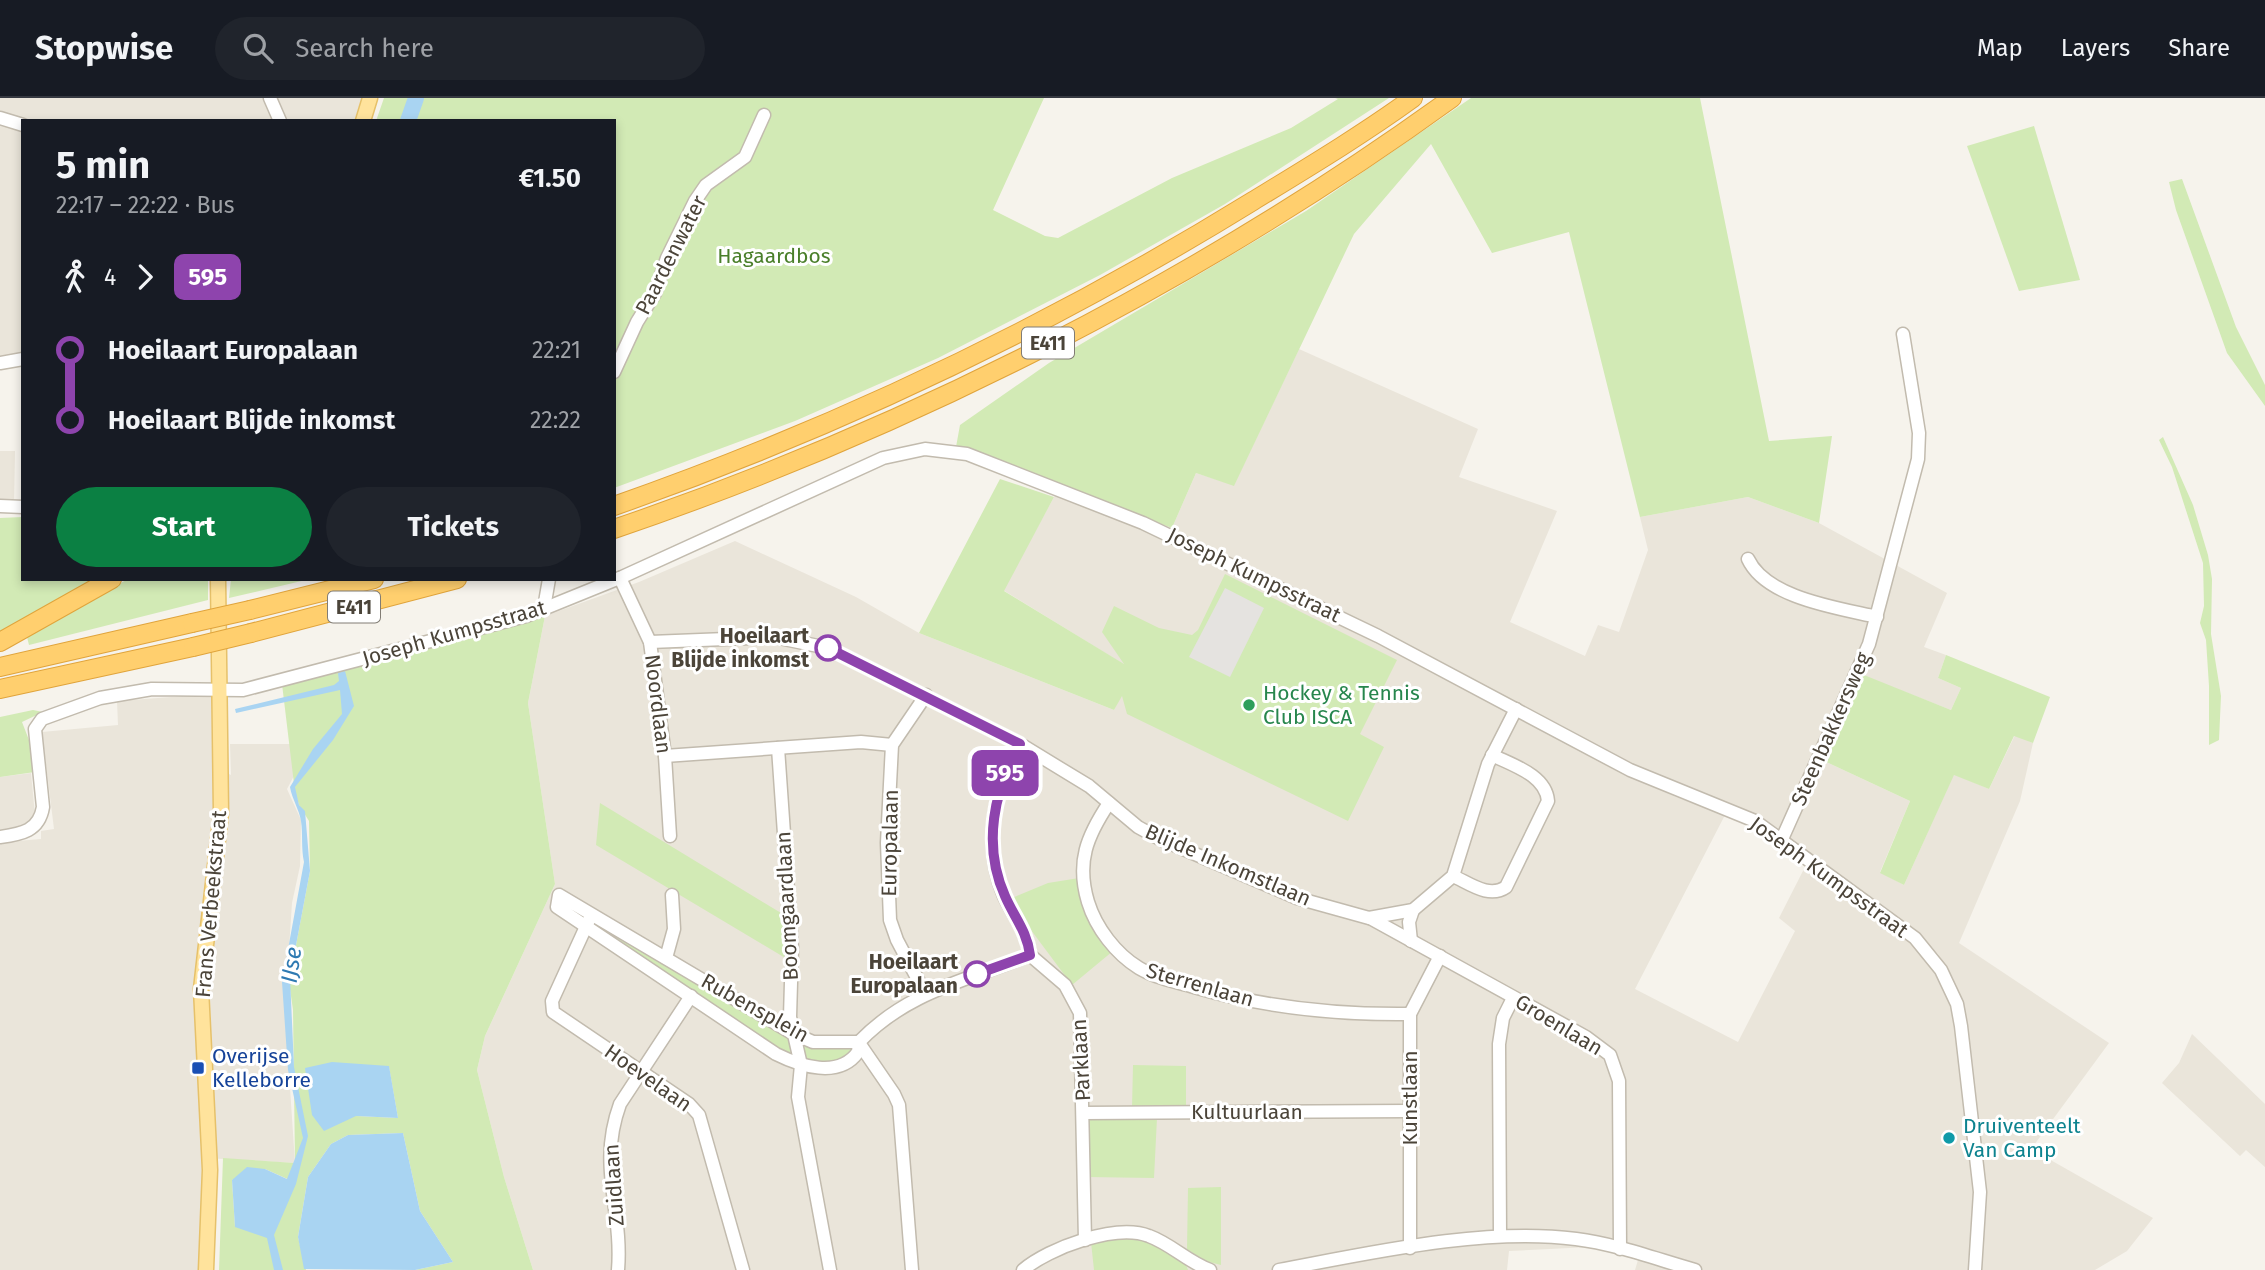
<!DOCTYPE html>
<meta charset="utf-8">
<style>
body{margin:0;font-family:"Fira Sans",sans-serif;background:#20242c;color:#f1f3f6;height:100vh;display:flex;flex-direction:column;font-size:26px;white-space:nowrap}
*{box-sizing:border-box;margin:0}
p{font-size:23px;color:#9ea1a6}
.icon{flex:none;width:38px;height:38px;fill:none;stroke:currentColor;stroke-width:2;stroke-linecap:round;stroke-linejoin:round}
.map{position:relative;flex:1;overflow:hidden}
.drawer{position:absolute;left:21px;top:21px;width:595px;height:462px;display:flex;flex-direction:column;background:#171b24;border-radius:0px;box-shadow:0 4px 10px #0003}
.drawer>*{flex:none}
.badge{padding:0 14px;border-radius:10px;font-size:24px;line-height:46px}
.map>.badge{position:absolute;translate:-50% -50%;box-shadow:0 0 0 4px #fff}
.legs{display:flex;align-items:center;gap:10px;height:77px;padding:0 35px;font-size:23px}
.legs p{margin-inline-start:auto}
.overview{display:flex;align-items:center;justify-content:space-between;height:119px;padding:0 35px}
h1{font-size:38px;font-weight:700;line-height:52px}
.primary-button{display:flex;gap:14px;margin-top:auto;padding:14px 35px}
.primary-button a{flex:1;height:80px;border-radius:42px;background:#0b8043;color:#fff;font-size:28px;font-weight:700;line-height:80px;text-align:center}
.primary-button a+a{background:#20242c;color:#f1f3f6}
ul{padding:0 35px;list-style:none}
li{display:flex;align-items:center;gap:24px;height:70px;font-size:26px}
li i{display:grid;place-items:center;width:10px;height:100%;margin:0 9px;background:currentColor}
li i::after{content:'';width:18px;height:18px;margin:-9px;border:5px solid;border-radius:50%;background:#171b24}
li p{margin-inline-start:auto}
li:first-child i{background:linear-gradient(#0000 50%,currentColor 0)}
li:last-child i{background:linear-gradient(currentColor 50%,#0000 0)}
header{display:flex;align-items:center;gap:42px;box-sizing:border-box;height:98px;padding:0 35px;background:#171b24;border-bottom:2px solid #363941}
header strong{font-size:33px}
nav{display:flex;gap:38px;margin-inline-start:auto;font-size:24px}
.search{width:490px;height:63px;background:#20242c;display:flex;align-items:center;gap:18px;box-sizing:border-box;padding:0 24px;border-radius:38px;color:#9ea1a6;font-size:26px}
.map>svg:first-child{display:block}
.residential{fill:#eae5da}
.green{fill:#d2eab5;fill-rule:evenodd}
.parking{fill:#e5e3e0}
.water{fill:#a9d4f2}
.lines{fill:none;stroke-linecap:round;stroke-linejoin:round}
.river{stroke:#a9d4f2;stroke-width:16}
.minor-casing{stroke:#c2bbae;stroke-width:15}
.major-casing{stroke:#e6c16a;stroke-width:17}
.highway-casing{stroke:#e0a43c;stroke-width:20}
.minor{stroke:#fff;stroke-width:12}
.major{stroke:#ffe39c;stroke-width:14}
.highway{stroke:#ffcf6e;stroke-width:18}
.highway-bridge-casing{stroke:#e0a43c;stroke-width:20;stroke-linecap:butt}
.highway-bridge{stroke:#ffcf6e;stroke-width:18}
.line-1-casing{stroke:#fff;stroke-width:16}
.line-1{stroke:#8e44ad;stroke-width:10}
.stop-1-dot{fill:#fff;stroke:#8e44ad;stroke-width:3.5}
.leisure-dot{fill:#2e9e5b;stroke:#fff;stroke-width:2.5}
.transit-dot{fill:#1a4fb4;stroke:#fff;stroke-width:2.5}
.culture-dot{fill:#0f9aa8;stroke:#fff;stroke-width:2.5}
.labels{text-anchor:middle;dominant-baseline:central;stroke-width:6;stroke-linejoin:round;paint-order:stroke}
.shield{fill:#fff;stroke:#817c74;stroke-width:2}
.shield-label{font-size:19px;font-weight:bold;fill:#4b4439}
.street-label{font-size:21px;fill:#4b4439;stroke:#fff}
.park-label{font-size:21px;fill:#4a7f2a;stroke:#fff}
.stop-label{font-size:21px;font-weight:bold;fill:#4b4439;stroke:#fff;text-anchor:end}
.leisure-label{font-size:21px;fill:#27864d;stroke:#fff;text-anchor:start}
.transit-label{font-size:21px;fill:#164399;stroke:#fff;text-anchor:start}
.culture-label{font-size:21px;fill:#0d838f;stroke:#fff;text-anchor:start}
.water-label{font-size:23px;font-style:italic;fill:#2e7ab2;stroke:#fff}
</style>
<header>
<strong>Stopwise</strong>
<div class="search"><svg class="icon" aria-label="search" viewBox="0 0 24 24"><circle cx="10" cy="10" r="6"/><path d="M15 15l6 6"/></svg>Search here</div>
<nav><a>Map</a><a>Layers</a><a>Share</a></nav>
</header>
<div class="map">
<svg width="2265" height="1172" viewBox="0 0 2265 1172">
<rect width="100%" height="100%" fill="#f6f3ec"/>
<g class="residential">
<polygon points="0,0 362,0 354,23 23,23 23,255 0,259"/>
<polygon points="1299,251 1478,331 1459,379 1557,413 1510,524 1585,558 1598,527 1619,534 1648,452 1640,419 1748,399 1819,425 1947,495 1924,549 1946,557 1938,580 1961,590 1951,612 1859,576 1822,662 1910,703 1880,774 1904,787 1954,676 1989,691 2015,637 2033,645 2020,703 1959,845 2109,945 2031,1051 2153,1120 2127,1153 2095,1172 1979,1172 1984,1092 1964,918 1953,880 1938,856 1915,835 1757,718 1610,656 1559,626 1554,637 1614,670 1676,699 1725,717 1635,891 1738,944 1795,833 1779,820 1806,767 1911,843 1936,873 1952,905 1962,971 1975,1092 1970,1172 1635,1172 1638,1162 1590,1149 1509,1153 1507,1172 533,1172 504,1079 477,972 485,938 555,786 528,605 545,518 639,484 735,443 856,499 919,535 1114,612 1133,572 1003,492 1054,399 1065,390 1172,430 1196,375 1234,387"/>
<polygon points="0,353 15,353 14,405 0,405"/>
<polygon points="212,596 213,668 231,677 230,646 293,646 296,674 287,691 301,722 300,768 292,805 288,866 283,885 295,1065 205,1060 198,1172 0,1172 0,679 31,675 35,717 33,723 22,729 4,731 5,744 41,741 41,733 54,731 42,634 118,627 117,603"/>
<polygon points="2192,936 2265,1006 2265,1069 2246,1052 2240,1058 2162,985 2179,965"/>
</g>
<g class="green">
<polygon points="384,0 1044,0 993,112 1045,138 1058,140 1172,80 1291,30 1338,1 1335,0 1389,0 1225,106 1100,177 938,260 795,323 614,390 614,23 376,23"/>
<polygon points="1471,0 1700,0 1769,343 1832,338 1819,425 1748,399 1640,419 1569,134 1492,155 1431,46 1354,136 1234,388 1196,375 1172,430 956,349 960,327 1049,265 1306,113"/>
<polygon points="2034,28 2080,182 2019,193 1967,48"/>
<polygon points="2182,81 2236,229 2265,287 2265,308 2227,255 2176,112 2169,84"/>
<polygon points="2163,339 2193,407 2208,457 2212,481 2211,536 2221,598 2219,642 2209,647 2209,588 2206,542 2200,525 2204,508 2203,465 2172,369 2159,342"/>
<polygon points="1000,381 1054,399 1004,493 1124,566 1102,534 1114,508 1159,530 1192,537 1198,532 1225,476 1397,562 1360,636 1384,649 1348,723 1127,616 1122,598 1114,612 919,535"/>
<polygon points="23,419 23,481 103,481 0,537 0,420"/>
<polygon points="128,481 208,481 208,502 29,547 27,539"/>
<polygon points="231,481 310,481 229,500"/>
<path d="M545,518L528,605L555,786L485,938L477,972L504,1079L533,1172H415L453,1164L420,1113L403,1035L348,1037L331,1046L308,1079L298,1139L306,1172H219L223,1060L295,1065L293,912L289,884L310,773L309,723L299,707L295,694L282,586ZM389,969L398,1020L356,1018ZM265,1071L292,1083L235,1129L232,1082Z"/>
<polygon points="1946,557 2050,599 2033,645 2014,638 1989,691 1954,677 1904,787 1880,775 1910,703 1822,662 1859,575 1951,612 1961,590 1938,580"/>
<polygon points="33,612 43,614 22,624 34,655 35,674 0,679 0,619"/>
<polygon points="600,705 786,818 787,861 596,747"/>
<polygon points="1079,780 1113,853 1072,887 1019,816 1012,800 1048,785"/>
<polygon points="598,822 787,936 793,953 785,957 595,831"/>
<path d="M805,946L850,947L852,954C840,969 821,966 805,960L802,951Z"/>
<polygon points="1133,967 1186,968 1186,1010 1132,1010"/>
<polygon points="1088,1020 1157,1020 1154,1080 1087,1079"/>
<polygon points="1221,1089 1221,1167 1205,1163 1187,1151 1188,1090"/>
<polygon points="1140,1139 1184,1162 1188,1172 1094,1172 1091,1144"/>
</g>
<polygon class="parking" points="1225,490 1264,510 1230,579 1189,559"/>
<g class="water">
<path d="M345,573L354,608L333,642L295,689L299,707L305,713L310,773L290,879L294,969L308,1038L296,1086L274,1137L283,1172H274L267,1140L235,1129L232,1082L247,1069L265,1071L287,1081L303,1040L288,972L282,884L304,764C301,750 303,736 301,723C299,711 292,701 290,689L313,651L342,616L340,592L236,615L235,611L334,587L339,583L338,575Z"/>
<polygon points="332,964 389,968 398,1020 356,1018 324,1033 312,1017 305,970"/>
<polygon points="403,1035 420,1113 453,1164 415,1172 304,1171 298,1139 308,1079 331,1046 348,1037"/>
</g>
<g class="lines">
<polyline class="river" points="408,23 416,0"/>
<g class="minor-casing">
<g id="minor">
<polyline points="270,0 280,23"/>
<polyline points="0,20 23,27"/>
<polyline points="0,265 23,261"/>
<polyline points="614,274 637,224 655,195 667,160 695,103 706,87 745,59 764,17"/>
<polyline points="0,408 23,409"/>
<path d="M1748,461C1766,500 1838,510 1877,519"/>
<polyline points="620,480 650,544 665,658 670,738"/>
<polyline points="544,510 549,481"/>
<polyline points="650,544 774,539 828,550 1020,646 1089,688 1138,729 1158,740 1297,800 1369,820 1413,812 1453,778 1488,666 1516,611"/>
<path d="M1020,646C994,692 982,747 1004,798C1014,819 1027,833 1030,857L1065,887L1080,915L1085,1142"/>
<polyline points="778,650 792,850 790,919 801,967 798,999 830,1172"/>
<polyline points="665,658 861,644 892,647"/>
<path d="M1109,705C1087,738 1076,764 1088,804C1096,830 1116,856 1139,870C1156,880 1176,884 1194,889C1266,910 1336,917 1410,916"/>
<path d="M0,739C22,736 39,733 43,709L35,631L42,621L100,600L152,591L243,592L526,518L622,479L883,360L925,351L967,356L1143,425L1378,538L1630,672L1755,723L1915,840L1941,872L1957,906L1961,928L1980,1094L1975,1172"/>
<polyline points="1782,741 1869,546 1918,361 1919,335 1903,236"/>
<path d="M1453,778C1469,785 1489,801 1506,789L1548,703C1546,677 1512,667 1492,657"/>
<path d="M559,797L792,935L813,944H859L858,954C839,981 800,968 776,956L557,809Z"/>
<polyline points="1370,820 1586,939 1610,957 1619,983 1620,1151"/>
<polyline points="589,822 552,903 553,914 689,1006 699,1017 743,1172"/>
<polyline points="1411,843 1409,824 1413,812"/>
<polyline points="666,860 674,831 672,797"/>
<polyline points="925,895 897,842 890,822 887,745 892,647 926,597"/>
<path d="M859,944C908,893 966,883 1030,857"/>
<polyline points="859,945 894,996 899,1007 912,1172"/>
<polyline points="1084,1015 1410,1013"/>
<polyline points="1500,1138 1499,946 1503,920 1513,900"/>
<polyline points="1410,1150 1410,916 1440,858"/>
<path d="M618,1172C623,1111 597,1069 620,1006L691,898"/>
<path d="M1023,1172C1049,1150 1116,1125 1149,1138C1171,1146 1188,1164 1210,1172"/>
<path d="M1279,1172C1370,1155 1484,1129 1576,1141C1616,1146 1656,1161 1695,1172"/>
</g>
</g>
<g class="major-casing">
<g id="major">
<polyline points="363,23 370,0"/>
<polyline points="206,1172 210,1072 201,891 221,715 218,481"/>
</g>
</g>
<g class="highway-casing">
<g id="highway">
<path d="M614,408C837,330 1052,227 1253,103C1307,70 1362,37 1413,0"/>
<path d="M614,431C908,331 1201,182 1452,0"/>
<polyline points="250,512 374,481"/>
<polyline points="251,535 457,481"/>
<polyline points="0,544 112,481"/>
<polyline points="0,569 192,525"/>
<polyline points="0,591 193,549"/>
</g>
</g>
<use href="#minor" class="minor"/>
<use href="#major" class="major"/>
<use href="#highway" class="highway"/>
<g class="highway-bridge-casing">
<g id="highway-bridge">
<polyline points="192,525 250,512"/>
<polyline points="193,549 251,535"/>
</g>
</g>
<use href="#highway-bridge" class="highway-bridge"/>
</g>
<g class="lines">
<g class="line-1-casing">
<path id="line-1" d="M828,550L1020,646C994,692 982,747 1005,798C1014,819 1027,833 1030,857L977,876"/>
</g>
<use href="#line-1" class="line-1"/>
</g>
<g class="stop-1-dot">
<circle cx="828" cy="550" r="12"/>
<circle cx="977" cy="876" r="12"/>
</g>
<circle class="leisure-dot" cx="1249" cy="607" r="7"/>
<rect class="transit-dot" x="191" y="963" width="14" height="14" rx="3.5"/>
<circle class="culture-dot" cx="1949" cy="1040" r="7"/>
<g class="labels">
<g class="shield">
<rect x="1022" y="229.5" width="52" height="31" rx="5"/>
<rect x="328" y="493.5" width="52" height="31" rx="5"/>
</g>
<g class="shield-label">
<text x="1048" y="245">E411</text>
<text x="354" y="509">E411</text>
</g>
<g class="street-label">
<text transform="translate(671 157) rotate(-63)">Paardenwater</text>
<text transform="translate(1254 477) rotate(26)">Joseph Kumpsstraat</text>
<text transform="translate(454 535) rotate(-16)">Joseph Kumpsstraat</text>
<text transform="translate(658 606) rotate(83)">Noordlaan</text>
<text transform="translate(1831 631) rotate(-66)">Steenbakkersweg</text>
<text transform="translate(890 745) rotate(-89)">Europalaan</text>
<text transform="translate(1228 767) rotate(23)">Blijde Inkomstlaan</text>
<text transform="translate(1829 779) rotate(36)">Joseph Kumpsstraat</text>
<text transform="translate(211 806) rotate(-85)">Frans Verbeekstraat</text>
<text transform="translate(787 808) rotate(-93)">Boomgaardlaan</text>
<text transform="translate(1200 887) rotate(16)">Sterrenlaan</text>
<text transform="translate(755 910) rotate(29)">Rubensplein</text>
<text transform="translate(1559 927) rotate(31)">Groenlaan</text>
<text transform="translate(1081 962) rotate(-93)">Parklaan</text>
<text transform="translate(648 980) rotate(35)">Hoevelaan</text>
<text transform="translate(1410 1000) rotate(-90)">Kunstlaan</text>
<text x="1247" y="1014">Kultuurlaan</text>
<text transform="translate(614 1087) rotate(-94)">Zuidlaan</text>
</g>
<g class="park-label">
<text x="774" y="158">Hagaardbos</text>
</g>
<g class="stop-label">
<text x="809" y="538">Hoeilaart<tspan x="809" dy="24">Blijde inkomst</tspan></text>
<text x="958" y="864">Hoeilaart<tspan x="958" dy="24">Europalaan</tspan></text>
</g>
<g class="leisure-label">
<text x="1263" y="595">Hockey &amp; Tennis<tspan x="1263" dy="24">Club ISCA</tspan></text>
</g>
<g class="transit-label">
<text x="212" y="958">Overijse<tspan x="212" dy="24">Kelleborre</tspan></text>
</g>
<g class="culture-label">
<text x="1963" y="1028">Druiventeelt<tspan x="1963" dy="24">Van Camp</tspan></text>
</g>
<g class="water-label">
<text transform="translate(291 867) rotate(-82)">IJse</text>
</g>
</g>
</svg>
<b class="badge" style="left:1005px;top:675px;background:#8e44ad;color:#fff">595</b>
<section class="drawer">
<div class="overview"><div><h1>5 min</h1><p>22:17 – 22:22 · Bus</p></div><b>€1.50</b></div>
<div class="legs"><svg class="icon" aria-label="walk" viewBox="0 0 24 24"><circle cx="13" cy="4" r="2"/><path d="M13 8l-2 6 4 7M11 14l-3 7M7 12l3-4h3l4 4"/></svg>4<svg class="icon" aria-label="forward" viewBox="0 0 24 24"><path d="M9 5l7 7-7 7"/></svg><b class="badge" style="background:#8e44ad;color:#fff">595</b></div>
<ul>
<li><i style="color:#8e44ad"></i><b>Hoeilaart Europalaan</b><p>22:21</p></li>
<li><i style="color:#8e44ad"></i><b>Hoeilaart Blijde inkomst</b><p>22:22</p></li>
</ul>
<div class="primary-button"><a>Start</a><a>Tickets</a></div>
</section>
</div>
